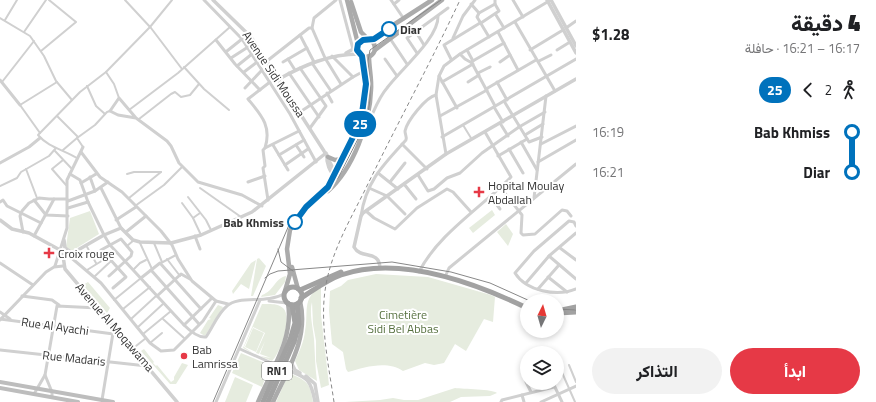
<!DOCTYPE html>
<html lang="ar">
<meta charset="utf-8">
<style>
body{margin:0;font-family:"Titillium Web",Vazirmatn,sans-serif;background:#f2f2f2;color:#202124;direction:rtl;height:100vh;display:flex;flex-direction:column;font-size:15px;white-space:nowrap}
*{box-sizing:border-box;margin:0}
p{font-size:13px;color:#757577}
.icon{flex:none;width:22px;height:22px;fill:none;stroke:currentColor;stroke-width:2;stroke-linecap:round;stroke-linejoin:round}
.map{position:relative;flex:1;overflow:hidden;direction:ltr}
.panel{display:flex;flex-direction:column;background:#fff;width:300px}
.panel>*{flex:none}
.badge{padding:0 8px;border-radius:13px;font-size:14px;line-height:26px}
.needle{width:26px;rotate:5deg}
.controls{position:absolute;left:520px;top:294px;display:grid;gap:8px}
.controls a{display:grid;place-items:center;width:44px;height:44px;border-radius:50%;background:#fff;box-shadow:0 2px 6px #0003;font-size:20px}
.map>.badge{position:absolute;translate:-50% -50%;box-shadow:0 0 0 2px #fff}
.legs{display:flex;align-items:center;gap:6px;height:44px;padding:0 16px;font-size:13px}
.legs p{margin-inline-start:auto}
.headline{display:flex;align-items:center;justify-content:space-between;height:68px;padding:0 16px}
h1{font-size:22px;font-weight:800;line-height:30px}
.button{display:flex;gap:8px;margin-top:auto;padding:8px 16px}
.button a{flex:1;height:46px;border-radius:24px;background:#e63946;color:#fff;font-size:16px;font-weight:800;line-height:46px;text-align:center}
.button a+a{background:#f2f2f2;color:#202124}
ul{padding:0 16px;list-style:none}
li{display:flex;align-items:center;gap:14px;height:40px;font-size:15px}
li i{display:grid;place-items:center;width:6px;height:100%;margin:0 5px;background:currentColor}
li i::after{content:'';width:10px;height:10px;margin:-5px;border:3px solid;border-radius:50%;background:#fff}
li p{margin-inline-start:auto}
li:first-child i{background:linear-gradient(#0000 50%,currentColor 0)}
li:last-child i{background:linear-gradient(currentColor 50%,#0000 0)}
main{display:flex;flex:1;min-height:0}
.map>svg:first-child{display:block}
.green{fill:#e6ecdf}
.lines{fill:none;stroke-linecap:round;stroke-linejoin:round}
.pedestrian{stroke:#d0d0d0;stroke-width:2}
.minor{stroke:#d0d0d0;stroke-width:3}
.tertiary{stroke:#d0d0d0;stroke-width:3.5}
.secondary{stroke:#bdbdbd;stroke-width:4}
.primary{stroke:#ababab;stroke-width:4.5}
.trunk{stroke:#a2a2a2;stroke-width:5}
.tram{stroke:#888;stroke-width:1}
.rail{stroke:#888;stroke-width:1;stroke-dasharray:4 3;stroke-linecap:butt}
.trunk-bridge{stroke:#a2a2a2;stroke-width:5}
.line-1-casing{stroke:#fff;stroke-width:9}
.line-1{stroke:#0072bc;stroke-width:6}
.stop-1-dot{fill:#fff;stroke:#0072bc;stroke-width:2}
.poi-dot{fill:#e63946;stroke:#fff;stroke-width:1.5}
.labels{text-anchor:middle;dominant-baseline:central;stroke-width:4;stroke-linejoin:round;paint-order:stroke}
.shield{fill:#fff;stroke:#707070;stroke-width:1}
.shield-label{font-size:11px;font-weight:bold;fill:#333}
.stop-label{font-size:12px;font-weight:bold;fill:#333;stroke:#fff;text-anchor:start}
.street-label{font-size:12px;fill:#333;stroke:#fff}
.poi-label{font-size:12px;fill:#333;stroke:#fff;text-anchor:start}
.park-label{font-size:12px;fill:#56703f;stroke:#fff}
</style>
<main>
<section class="panel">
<div class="headline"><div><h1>4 دقيقة</h1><p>16:17 – 16:21 · حافلة</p></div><b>$1.28</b></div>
<div class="legs"><svg class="icon" aria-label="walk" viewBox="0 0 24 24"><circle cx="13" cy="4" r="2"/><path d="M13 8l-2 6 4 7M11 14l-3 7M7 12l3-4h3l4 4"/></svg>2<svg class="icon" aria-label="back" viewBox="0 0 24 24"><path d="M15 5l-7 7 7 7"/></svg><b class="badge" style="background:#0072bc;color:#fff">25</b></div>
<ul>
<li><i style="color:#0072bc"></i><b>Bab Khmiss</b><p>16:19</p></li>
<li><i style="color:#0072bc"></i><b>Diar</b><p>16:21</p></li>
</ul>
<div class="button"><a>ابدأ</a><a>التذاكر</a></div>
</section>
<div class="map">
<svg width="576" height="402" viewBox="0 0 576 402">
<rect width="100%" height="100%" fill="#fff"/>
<g class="green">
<polygon points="492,210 495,215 473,233 469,228"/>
<polygon points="90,211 99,234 72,251 66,247 70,218"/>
<polygon points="506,224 513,234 508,246 497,232"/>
<polygon points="259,258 266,266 253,296 251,296 257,259"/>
<polygon points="256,260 249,289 241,284 233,294 232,291 251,263"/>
<path d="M376,274L428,277L491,295L495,297L493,322L484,319L466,351L455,344L444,363L434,365L425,363L403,371C387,360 365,367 348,372L346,369L343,352L332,344L329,311L330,291L341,286L348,280Z"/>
<path d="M286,276L285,282L275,295L261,297L262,295C274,291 275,278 286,276Z"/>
<polygon points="88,282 110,308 107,313 83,285"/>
<path d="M321,287V315L329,385L321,388L316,361V341L313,324L312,302C309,313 313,328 314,339C315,354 315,367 317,381L299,370L295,361C299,352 304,342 305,331C309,313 301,298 321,287Z"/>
<path d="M262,304C269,304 278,303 283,308C293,317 280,354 272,361L260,356L271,358L260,354L265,341L259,354L256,353L265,333L253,327L244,347L253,353L243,348Z"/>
<polygon points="218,305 223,307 205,336 200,333 208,320 211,319 209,318"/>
<polygon points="253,328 264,333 256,352 245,347"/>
<polygon points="144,349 154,362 153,363 156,366 157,365 171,382 174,380 174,377 182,363 188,365 176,384 170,384 141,351"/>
<polygon points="241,353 270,365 262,387 232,373"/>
<path d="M289,373C307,381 310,382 313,402H276Z"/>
<polygon points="235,377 253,385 246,402 225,402"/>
<path d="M455,388C463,389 493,389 497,393L490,396L461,397L450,402H345L380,400L393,398L404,400H418Z"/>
</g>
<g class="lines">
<g class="pedestrian">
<polyline points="125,0 151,28 182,69"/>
<polyline points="0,18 30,36 44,56 56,81 72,100"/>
<polyline points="5,20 17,0"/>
<polyline points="24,32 46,0"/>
<polyline points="41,51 76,22 49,0"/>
<polyline points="184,67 204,89 229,110"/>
<polyline points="106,72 150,27 172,0"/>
<polyline points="2,82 34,41"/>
<polyline points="87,86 96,106 105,114"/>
<polyline points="129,110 178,73 230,27"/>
<polyline points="57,116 78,137"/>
<polyline points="139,119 171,94 175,92 181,97 190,95 199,84"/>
<polyline points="463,125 471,138"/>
<polyline points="40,133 20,105 57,82"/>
<polyline points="83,147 77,138 95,125 107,112 110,111"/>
<polyline points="63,150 77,138"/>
<polyline points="55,151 72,169"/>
<path d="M77,158C64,150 48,147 38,135L80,92L106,72L114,84L119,98"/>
<polyline points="63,160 52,169 66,185"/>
<polyline points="26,169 37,198"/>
<polyline points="127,174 134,172 161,172"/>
<polyline points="0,186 17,178 21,172 49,156 56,148"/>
<polyline points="200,188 241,217"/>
<polyline points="188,197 206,220 211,230"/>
<polyline points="129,198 161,172"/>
<polyline points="182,203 193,218 201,235"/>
<polyline points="135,206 164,185 182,167"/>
<polyline points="193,218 200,213"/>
<polyline points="140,243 152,269"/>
<polyline points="154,243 162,262"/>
<polyline points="86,245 96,263"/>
<polyline points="127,246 134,240"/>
<polyline points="167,259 180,276"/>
<polyline points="161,263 176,255"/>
<polyline points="87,270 108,257"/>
<polyline points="133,270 140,263 146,260"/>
<polyline points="94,277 111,261"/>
<polyline points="114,300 141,278"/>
<polyline points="123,309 150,287"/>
<polyline points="131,319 156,296"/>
<polyline points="163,319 184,338"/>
<polyline points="138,327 164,303"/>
<polyline points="143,334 171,311"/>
<polyline points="150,343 162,333"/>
<polyline points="136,346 146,338"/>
<polyline points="569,365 576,382"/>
<polyline points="560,368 575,402"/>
</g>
<g class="minor">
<polyline points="204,0 242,39 290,114 316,162"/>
<polyline points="336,0 314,18 312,28 325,58 341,84"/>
<polyline points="340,0 353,49"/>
<polyline points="391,0 404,19"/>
<polyline points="513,0 523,17"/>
<polyline points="394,4 399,0"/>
<polyline points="471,4 479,13 477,17 489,37"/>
<polyline points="479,13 495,4"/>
<polyline points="496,15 504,28"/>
<polyline points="515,22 555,91"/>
<polyline points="481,23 499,11 495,4 495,0"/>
<polyline points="566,28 576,21"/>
<polyline points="416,32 424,45"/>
<polyline points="498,32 518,70"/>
<polyline points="300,35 314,62"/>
<polyline points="389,37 407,64"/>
<polyline points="453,38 463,16 475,0"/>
<polyline points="216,40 235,64 260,90"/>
<polyline points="467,50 473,61"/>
<polyline points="530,50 563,30"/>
<polyline points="557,50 570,42"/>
<polyline points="227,51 242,39"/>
<polyline points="417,53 407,38 448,8"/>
<polyline points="460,54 465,59 472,63 495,106"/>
<polyline points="332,56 353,77 364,71"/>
<polyline points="231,58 248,47"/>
<polyline points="288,59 295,70"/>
<polyline points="385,59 397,76"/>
<polyline points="451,59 444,45 480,23"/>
<polyline points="267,61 309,28 312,28"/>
<polyline points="539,61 551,55"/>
<polyline points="283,62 307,48"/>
<polyline points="471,62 504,43"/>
<polyline points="500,62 510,55"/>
<polyline points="312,63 331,91"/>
<polyline points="237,66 252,54"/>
<polyline points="300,68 326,106 310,128"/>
<polyline points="244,72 257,62"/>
<polyline points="289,73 319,117"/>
<polyline points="478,73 490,67"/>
<polyline points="439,76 457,108"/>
<polyline points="0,80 20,105"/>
<polyline points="442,82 473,64"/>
<polyline points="468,82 479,75"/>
<polyline points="497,82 507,100"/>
<polyline points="245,88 262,70"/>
<polyline points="486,89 536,60"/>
<polyline points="327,93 332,102"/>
<polyline points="504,101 529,142 542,137"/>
<polyline points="494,107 503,122"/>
<polyline points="300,112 353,77"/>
<polyline points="440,116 487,90"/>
<polyline points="136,118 119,98 110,111 118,115 136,118 167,141 171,146 179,163 198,182 242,195 262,206"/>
<path d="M368,118L372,115C376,106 380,96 387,88C400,70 439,38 438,16"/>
<polyline points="500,123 508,136"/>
<polyline points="519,127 545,112"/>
<polyline points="525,135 543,124"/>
<polyline points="442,137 576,59"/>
<polyline points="521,142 537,170"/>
<polyline points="402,144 427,169"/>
<polyline points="541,144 576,126"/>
<polyline points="273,145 288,170"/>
<polyline points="296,145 304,157"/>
<polyline points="265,148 299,131"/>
<polyline points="509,149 523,173"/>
<polyline points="81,152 100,177 122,192 161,231 172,245 178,259 192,281 216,301 228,304"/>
<polyline points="446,154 436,95 439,76 444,66 460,54 549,1"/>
<polyline points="279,155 304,140"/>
<polyline points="498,156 527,139"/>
<polyline points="538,162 576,140"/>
<polyline points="0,163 29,147 40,138"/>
<polyline points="285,165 308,149"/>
<polyline points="378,173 398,189"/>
<path d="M70,174L80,180L88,202L104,235L110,245L184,325C189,330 198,338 206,337C213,327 218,313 227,306C239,295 266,304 284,294"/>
<polyline points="418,175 428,191 434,189 447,178 460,173 482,153 519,127"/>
<polyline points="90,177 95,191"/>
<polyline points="248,182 265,176"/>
<polyline points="390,182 405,163"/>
<polyline points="81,183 96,174"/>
<polyline points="404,184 416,199"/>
<polyline points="500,187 522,215 521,233 523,235 535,234 562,210 567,211 571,216"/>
<polyline points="101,188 121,228"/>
<polyline points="369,188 387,196 405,214"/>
<polyline points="490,196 500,209"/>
<polyline points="534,198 546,96"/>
<polyline points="34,200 46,215 68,216"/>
<path d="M268,200L263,168L265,166L263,150L265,148C272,126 261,115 248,99L270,82"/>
<polyline points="68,201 95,191 108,182"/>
<polyline points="0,202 3,200 7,206 41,223"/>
<polyline points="68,208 88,202"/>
<polyline points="366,211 374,218 395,229 417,208 447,189 453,192 471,212"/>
<path d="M361,216C366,181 384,164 406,140C407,136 405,135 405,131C407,121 426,97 436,95"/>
<polyline points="116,220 136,207"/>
<path d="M576,226L574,222L569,221L534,251L515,273C526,291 557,297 576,289"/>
<polyline points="23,232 20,216 22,211 29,203 39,198 49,199 67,199"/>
<polyline points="126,232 146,216"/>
<polyline points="34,236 54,199"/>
<polyline points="195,236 200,249"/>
<polyline points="560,248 576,260"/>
<polyline points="101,250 121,239 132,252 131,256 109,276"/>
<polyline points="68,255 101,283 150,343 161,351 174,350 203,321 216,301"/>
<polyline points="549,256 576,279"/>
<polyline points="108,257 126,277 113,288"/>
<polyline points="0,263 33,285"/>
<polyline points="55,266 67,228 67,180 83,147"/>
<polyline points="151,270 199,324"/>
<path d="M419,272C438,234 482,207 511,177L485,132"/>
<polyline points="445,277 449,268 576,164"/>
<polyline points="548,277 567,292"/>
<polyline points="141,278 160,263 201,309"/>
<polyline points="526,283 549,256 576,233"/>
<polyline points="538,289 559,265"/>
<polyline points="22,296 52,300 59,305"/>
<polyline points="157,296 181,274 190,279"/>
<polyline points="269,301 287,303"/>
<polyline points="0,312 10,319"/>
<polyline points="0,319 121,335"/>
<polyline points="0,320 46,272 54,267 63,266"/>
<polyline points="184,325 212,298"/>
<polyline points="240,349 274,364"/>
<polyline points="0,350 147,366"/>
<polyline points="45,375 52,392 52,397"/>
<polyline points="526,382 531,392"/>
<polyline points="553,383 562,402"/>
<polyline points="34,394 45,375 57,306 98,308"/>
<polyline points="522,395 524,402"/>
<polyline points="102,400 114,327"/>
<polyline points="216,402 260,300"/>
<polyline points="501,402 502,400 554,387"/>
<polyline points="541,402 576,386"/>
</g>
<g class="tertiary">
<polyline points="213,0 251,37 324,151 335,172 341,177"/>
<polyline points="547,0 576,53"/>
<polyline points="551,0 576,46"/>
<polyline points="346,53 357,47"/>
<path d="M279,79C304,65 330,54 359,54"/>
<path d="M327,155C326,163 330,172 335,176"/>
<polyline points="0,220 12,229 29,233 60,250 63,256 65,269 177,402"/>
<polyline points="64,240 65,248 72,253"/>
<polyline points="64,258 104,235 121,228 133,240 140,242 171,243 201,235 252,212 326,153"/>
<path d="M380,268C379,249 361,260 354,247L361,216L363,213L446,154L576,79"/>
<polyline points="291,362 295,370 300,373"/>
<path d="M281,367C304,378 310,374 315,402"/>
<polyline points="306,376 315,384 318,402"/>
</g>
<g class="secondary">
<polyline points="0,382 113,402"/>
<polyline points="0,388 78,402"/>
</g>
<g class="primary">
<polyline points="347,0 358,44"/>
<polyline points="351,2 361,32 368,39"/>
<circle cx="366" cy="48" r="9"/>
<polyline points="370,40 432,0"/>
<polyline points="375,50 442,0"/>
<polyline points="328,157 335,160 343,159"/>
<path d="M328,191C353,169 370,123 371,90C372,79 369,68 369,56"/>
<polyline points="292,267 298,289"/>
<polyline points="285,291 290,274 287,249 290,230 306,207 328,187 361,121 366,90 362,56"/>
<path d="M258,402C271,371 294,338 288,303"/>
<path d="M273,402C288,369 309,338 300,301"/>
</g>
<g class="trunk">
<circle cx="293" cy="296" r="9"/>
<polyline points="300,290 341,272"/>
<path d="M301,298C314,290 327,280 341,275C399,255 475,283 527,308"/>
<polyline points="557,311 576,307"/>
<polyline points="558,313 576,312"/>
<polyline points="290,340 295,323 292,305"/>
<polyline points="294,342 299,324 297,304"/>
</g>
<g class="tram">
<polyline points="278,249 281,262 293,271"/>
<polyline points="265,278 270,274 278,271 392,262 451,272 490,283 530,301"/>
<polyline points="557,309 576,310"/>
<polyline points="213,402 289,225 305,204 338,178 363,129 368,114 370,99 370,84 368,61 370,50 441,0"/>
</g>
<path class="rail" d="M334,402C329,368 320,325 325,291C330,254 349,222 365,190C396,126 430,64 460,0"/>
<g class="trunk-bridge">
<polyline points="263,402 290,340"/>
<polyline points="268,402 294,342"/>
</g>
</g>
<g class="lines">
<g class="line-1-casing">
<polyline id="line-1" points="295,222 306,207 328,187 361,121 366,84 362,56 357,50 358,44 363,40 374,39 389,29"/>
</g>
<use href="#line-1" class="line-1"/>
</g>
<g class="stop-1-dot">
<circle cx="389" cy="29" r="7"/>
<circle cx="295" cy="222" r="7"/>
</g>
<g class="poi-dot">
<path d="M477 186h4v4h4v4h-4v4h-4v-4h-4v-4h4z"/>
<path d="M47 247h4v4h4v4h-4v4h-4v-4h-4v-4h4z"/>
<circle cx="184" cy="356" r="4"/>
</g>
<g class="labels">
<rect class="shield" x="262" y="362" width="30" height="18" rx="3"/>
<g class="shield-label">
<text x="277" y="371">RN1</text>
</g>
<g class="stop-label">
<text x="400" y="29">Diar</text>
<text x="284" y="222" text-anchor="end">Bab Khmiss</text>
</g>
<g class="street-label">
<text transform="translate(274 74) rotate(56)">Avenue Sidi Moussa</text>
<text transform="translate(55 326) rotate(8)">Rue Al Ayachi</text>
<text transform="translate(115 327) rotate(49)">Avenue Al Moqawama</text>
<text transform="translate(74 358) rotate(6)">Rue Madaris</text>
</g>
<g class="poi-label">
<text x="488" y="185">Hopital Moulay<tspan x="488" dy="14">Abdallah</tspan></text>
<text x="58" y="253">Croix rouge</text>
<text x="192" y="349">Bab<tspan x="192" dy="14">Lamrissa</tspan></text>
</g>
<g class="park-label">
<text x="403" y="314">Cimetière<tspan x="403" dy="14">Sidi Bel Abbas</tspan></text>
</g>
</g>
</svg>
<div class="controls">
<a><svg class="needle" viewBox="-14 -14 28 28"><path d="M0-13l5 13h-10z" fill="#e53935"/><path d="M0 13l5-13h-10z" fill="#757577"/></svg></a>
<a><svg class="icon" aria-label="layers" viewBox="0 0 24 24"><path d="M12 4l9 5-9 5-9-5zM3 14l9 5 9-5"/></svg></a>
</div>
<b class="badge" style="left:360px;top:124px;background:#0072bc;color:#fff">25</b>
</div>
</main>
